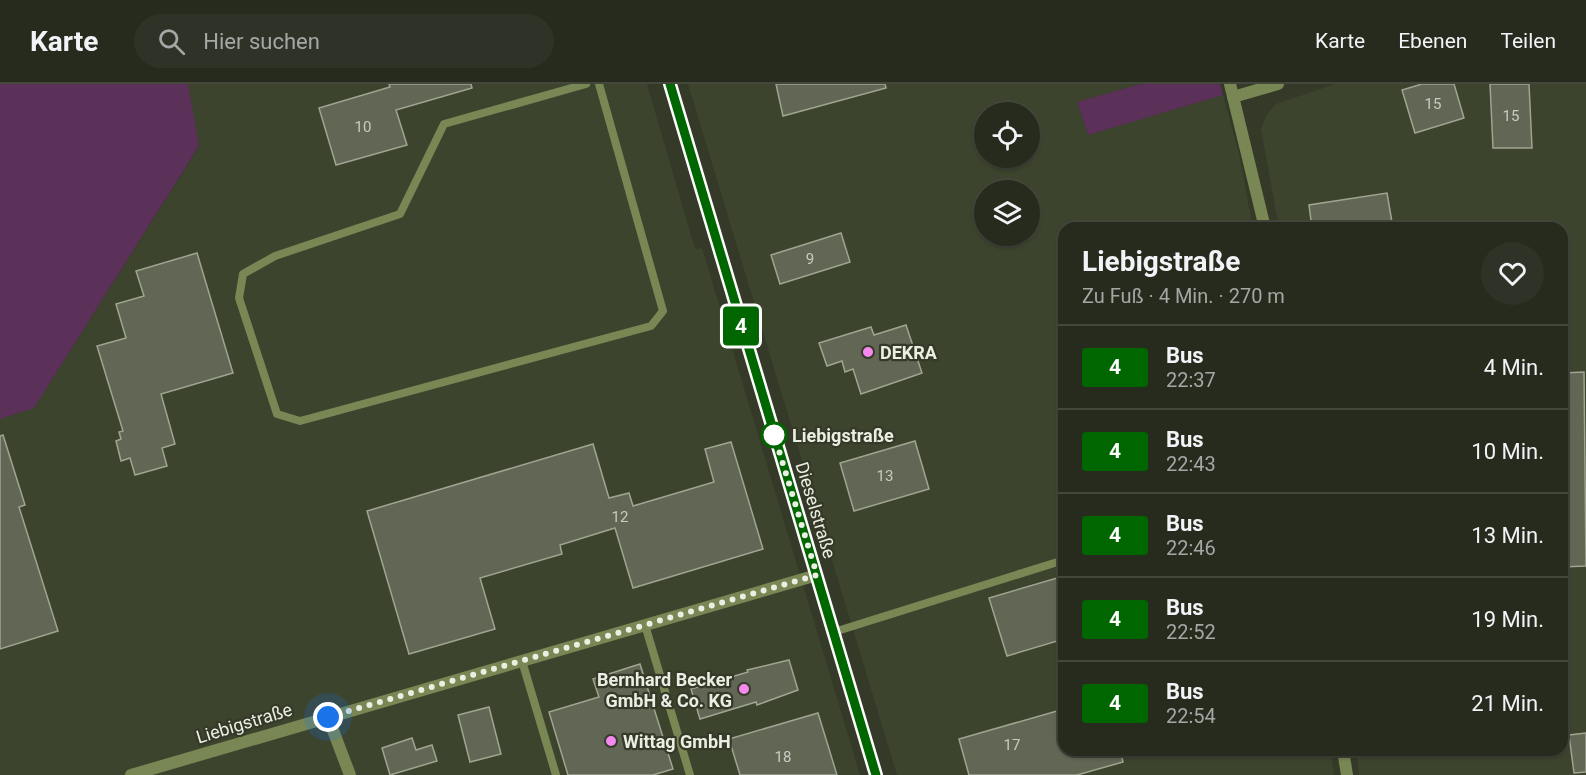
<!DOCTYPE html>
<html lang="de">
<meta charset="utf-8">
<style>
body{margin:0;font-family:Roboto,sans-serif;background:#2f3327;color:#f1f3f6;height:100vh;display:flex;flex-direction:column;font-size:22px;white-space:nowrap}
*{box-sizing:border-box;margin:0}
p{font-size:20px;color:#a4a7a4}
.icon{flex:none;width:33px;height:33px;fill:none;stroke:currentColor;stroke-width:2;stroke-linecap:round;stroke-linejoin:round}
.map{position:relative;flex:1;overflow:hidden}
.panel{position:absolute;left:1058px;top:138px;width:510px;height:534px;display:flex;flex-direction:column;background:#272b1e;border-radius:18px;box-shadow:0 2px 4px #0004,0 0 0 2px #43473c}
.panel>*{flex:none}
.badge{padding:0 12px;border-radius:4px;font-size:21px;line-height:39px}
.tools{position:absolute;left:974px;top:18px;display:grid;gap:12px}
.tools a{display:grid;place-items:center;width:66px;height:66px;border-radius:50%;background:#272b1e;box-shadow:0 2px 4px #0004,0 0 0 2px #43473c;font-size:30px}
.you{position:absolute;width:30px;height:30px;margin:-15px;border:4px solid #fff;border-radius:50%;background:#1a73e8;box-shadow:0 0 0 9px #1a73e833}
.map>.badge{position:absolute;translate:-50% -50%;box-shadow:0 0 0 3px #fff}
.round{display:grid;place-items:center;flex:none;width:63px;height:63px;border-radius:32px;background:#2f3327}
.summary{display:flex;align-items:center;justify-content:space-between;height:102px;padding:0 24px}
h1{font-size:28px;font-weight:700;line-height:45px}
ul{padding:0;list-style:none}
li{display:flex;align-items:center;gap:18px;height:84px;padding:0 24px;border-top:2px solid #43473c}
li div{flex:1}
li b{display:block;font-size:22px}
li em{font-style:normal}
li .badge{min-width:66px;font-weight:700;text-align:center}
header{display:flex;align-items:center;gap:36px;box-sizing:border-box;height:84px;padding:0 30px;background:#272b1e;border-bottom:2px solid #43473c}
header strong{font-size:28px}
nav{display:flex;gap:33px;margin-inline-start:auto;font-size:21px}
.search{width:420px;height:54px;background:#2f3327;display:flex;align-items:center;gap:15px;box-sizing:border-box;padding:0 21px;border-radius:33px;color:#a4a7a4;font-size:22px}
.map>svg:first-child{display:block}
.built{fill:#3d442d;fill-rule:evenodd}
.green{fill:#5c3159}
.building{fill:#616655;stroke:#9fa591;stroke-width:1.5}
.lines{fill:none;stroke-linecap:round;stroke-linejoin:round}
.service{stroke:#798754;stroke-width:8}
.minor{stroke:#798754;stroke-width:12}
.tertiary{stroke:#798754;stroke-width:12}
.line-casing{stroke:#fff;stroke-width:14}
.line{stroke:#060;stroke-width:9}
.walk{stroke:#eaeee3;stroke-width:6;stroke-dasharray:0 10.8}
.poi-dot{fill:#f589ee;stroke:#343928;stroke-width:2}
.stop-dot{fill:#fff;stroke:#060;stroke-width:3}
.labels{text-anchor:middle;dominant-baseline:central;stroke-width:4.5;stroke-linejoin:round;paint-order:stroke}
.number-label{font-size:15px;fill:#c8ccc0}
.poi-label{font-size:18px;font-weight:bold;fill:#eaeee3;stroke:#343928;text-anchor:start}
.stop-label{font-size:18px;font-weight:bold;fill:#eaeee3;stroke:#343928;text-anchor:start}
.street-label{font-size:18px;fill:#eaeee3;stroke:#343928}
</style>
<header>
<strong>Karte</strong>
<div class="search"><svg class="icon" aria-label="search" viewBox="0 0 24 24"><circle cx="10" cy="10" r="6"/><path d="M15 15l6 6"/></svg>Hier suchen</div>
<nav><a>Karte</a><a>Ebenen</a><a>Teilen</a></nav>
</header>
<div class="map">
<svg width="1586" height="691" viewBox="0 0 1586 691">
<rect width="100%" height="100%" fill="#343928"/>
<g class="built">
<polygon points="188,0 647,0 695,165 702,164 860,691 0,691 0,335 34,324 199,63"/>
<path d="M688,0H1141L1077,18L1088,51L1223,11L1239,70L1253,144H1064V666H1331L1334,691H897ZM984,28H1029V74H984ZM984,106H1029V152H984Z"/>
<polygon points="1335,0 1586,0 1586,691 1359,691 1356,666 1562,666 1562,144 1279,144 1261,45 1267,30 1276,20"/>
</g>
<g class="green">
<polygon points="0,0 188,0 199,62 34,324 0,335"/>
<polygon points="1141,0 1220,0 1223,11 1088,51 1077,18"/>
</g>
<g class="building">
<polygon points="389,0 471,0 472,4 396,26 407,61 336,81 319,24 390,3"/>
<polygon points="776,0 885,0 886,4 783,32"/>
<polygon points="1422,0 1454,0 1464,34 1415,49 1402,6"/>
<polygon points="1490,0 1529,0 1532,64 1493,64"/>
<polygon points="1387,109 1393,144 1312,144 1309,121"/>
<polygon points="841,149 850,178 780,200 771,171"/>
<polygon points="197,169 233,289 161,310 175,360 162,364 167,382 135,391 130,374 121,377 116,357 121,355 119,348 123,347 97,262 126,254 116,220 144,212 136,187"/>
<polygon points="906,241 922,289 861,310 853,285 845,288 842,277 827,282 819,259 871,243 874,251"/>
<polygon points="1584,288 1586,482 1562,483 1562,289"/>
<polygon points="3,351 25,421 19,423 58,547 0,565 0,352"/>
<polygon points="915,357 929,405 854,427 840,379"/>
<polygon points="731,358 763,465 633,504 615,444 560,461 562,470 480,494 495,545 409,570 367,427 593,360 609,414 629,409 633,422 714,398 705,365"/>
<polygon points="1064,492 1064,555 1007,572 989,514"/>
<polygon points="789,576 798,606 757,621 756,618 700,635 691,605 748,588 747,586"/>
<polygon points="640,580 673,685 653,691 568,691 549,628 599,613 593,595"/>
<polygon points="489,623 501,670 470,678 458,631"/>
<polygon points="1064,625 1064,666 1120,666 1123,678 1077,691 969,691 959,655"/>
<polygon points="818,629 837,691 740,691 729,655"/>
<polygon points="1586,649 1586,688 1574,689 1569,651"/>
<polygon points="412,654 416,666 432,661 437,677 390,691 382,664"/>
</g>
<g class="lines">
<g class="service">
<polyline points="586,0 444,40 400,130 275,172 243,190 239,214 277,330 300,337 651,242 663,227 599,0"/>
<polyline points="645,541 690,691"/>
<polyline points="834,548 1064,476"/>
<polyline points="522,577 556,691"/>
</g>
<g class="minor">
<polyline points="1230,0 1265,144"/>
<polyline points="1233,13 1278,0"/>
<polyline points="328,633 350,691"/>
<polyline points="1343,666 1347,691"/>
<polyline points="131,691 817,491"/>
</g>
<polyline class="tertiary" points="670,0 876,691"/>
</g>
<g class="lines">
<g class="line-casing">
<polyline id="line" points="670,0 876,691"/>
</g>
<use href="#line" class="line"/>
<polyline class="walk" points="328,633 817,491 772,344 774,351"/>
</g>
<g class="poi-dot">
<circle cx="868" cy="268" r="6"/>
<circle cx="744" cy="605" r="6"/>
<circle cx="611" cy="657" r="6"/>
</g>
<circle class="stop-dot" cx="774" cy="351" r="12"/>
<g class="labels">
<g class="number-label">
<text x="1433" y="20">15</text>
<text x="1511" y="32">15</text>
<text x="363" y="43">10</text>
<text x="810" y="175">9</text>
<text x="885" y="392">13</text>
<text x="620" y="433">12</text>
<text x="1012" y="661">17</text>
<text x="783" y="673">18</text>
</g>
<g class="poi-label">
<text x="880" y="268">DEKRA</text>
<text x="732" y="595" text-anchor="end">Bernhard Becker<tspan x="732" dy="21">GmbH &amp; Co. KG</tspan></text>
<text x="623" y="657">Wittag GmbH</text>
</g>
<g class="stop-label">
<text x="792" y="351">Liebigstraße</text>
</g>
<g class="street-label">
<text transform="translate(816 426) rotate(73)">Dieselstraße</text>
<text transform="translate(244 639) rotate(-17)">Liebigstraße</text>
</g>
</g>
</svg>
<div class="tools">
<a><svg class="icon" aria-label="locate" viewBox="0 0 24 24"><circle cx="12" cy="12" r="6"/><path d="M12 2v4M12 18v4M2 12h4M18 12h4"/></svg></a>
<a><svg class="icon" aria-label="layers" viewBox="0 0 24 24"><path d="M12 4l9 5-9 5-9-5zM3 14l9 5 9-5"/></svg></a>
</div>
<div class="you" style="left:328px;top:633px"></div>
<b class="badge" style="left:741px;top:242px;background:#060;color:#fff">4</b>
<section class="panel">
<div class="summary"><div><h1>Liebigstraße</h1><p>Zu Fuß · 4 Min. · 270 m</p></div><a class="round"><svg class="icon" aria-label="heart" viewBox="0 0 24 24"><path d="M12 20l-8-8c-3-5 5-10 8-4 3-6 11-1 8 4z"/></svg></a></div>
<ul>
<li><span class="badge" style="background:#060;color:#fff">4</span><div><b>Bus</b><p>22:37</p></div><em>4 Min.</em></li>
<li><span class="badge" style="background:#060;color:#fff">4</span><div><b>Bus</b><p>22:43</p></div><em>10 Min.</em></li>
<li><span class="badge" style="background:#060;color:#fff">4</span><div><b>Bus</b><p>22:46</p></div><em>13 Min.</em></li>
<li><span class="badge" style="background:#060;color:#fff">4</span><div><b>Bus</b><p>22:52</p></div><em>19 Min.</em></li>
<li><span class="badge" style="background:#060;color:#fff">4</span><div><b>Bus</b><p>22:54</p></div><em>21 Min.</em></li>
</ul>
</section>
</div>
